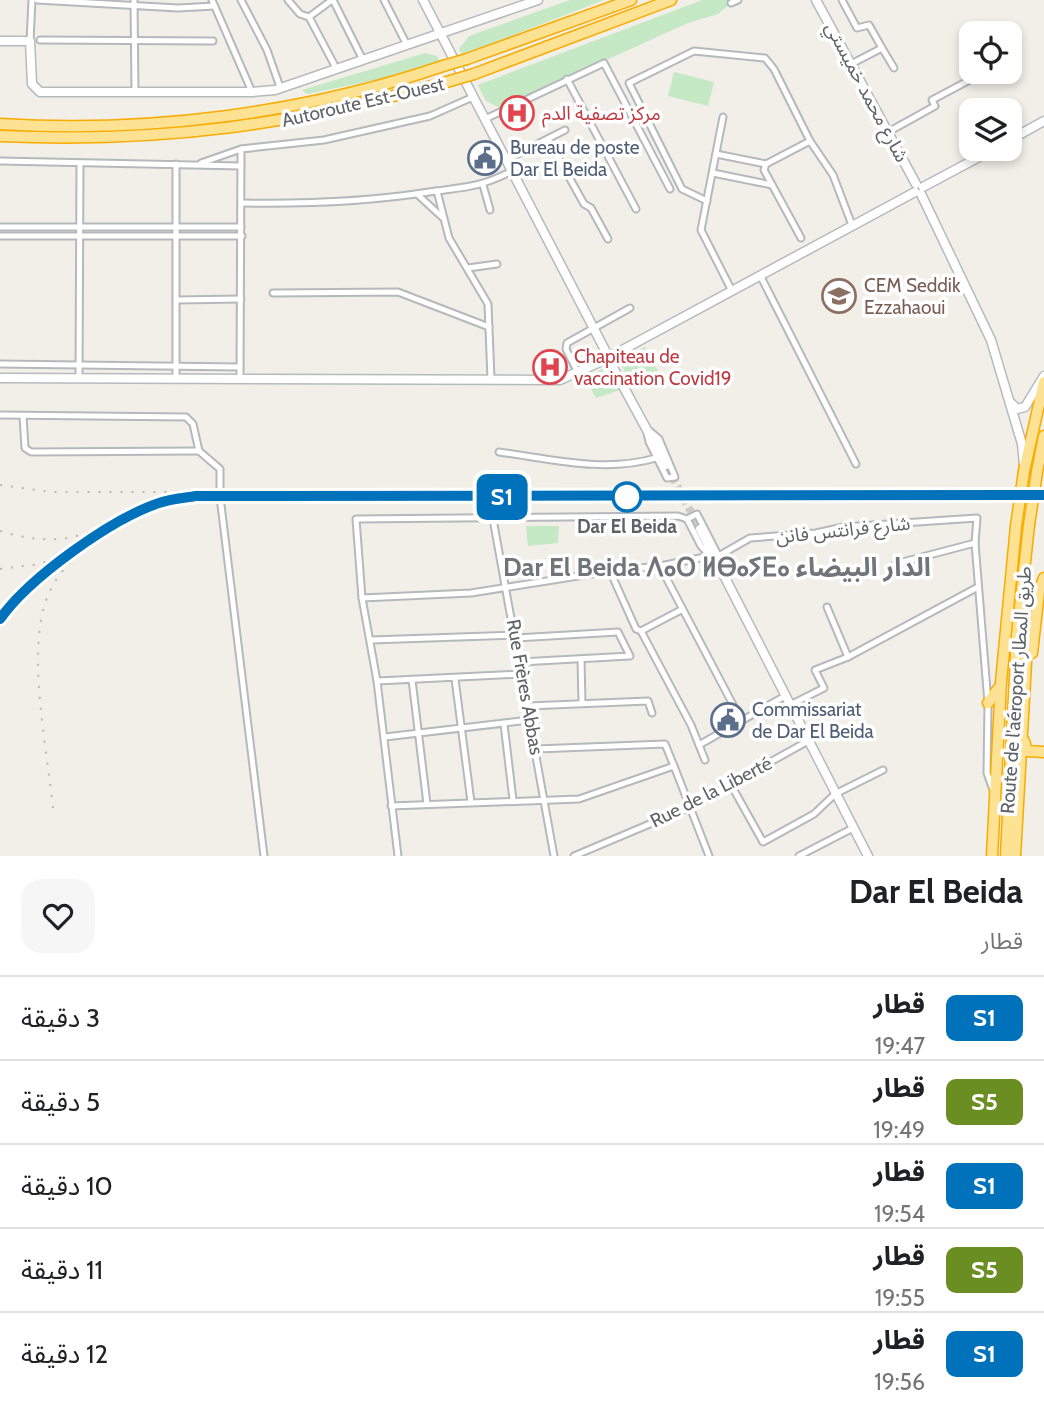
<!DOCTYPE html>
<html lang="ar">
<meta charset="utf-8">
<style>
body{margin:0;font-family:Cabin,"Noto Sans Arabic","Noto Sans Tifinagh",sans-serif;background:#f6f6f6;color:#202124;direction:rtl;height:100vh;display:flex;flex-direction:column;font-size:26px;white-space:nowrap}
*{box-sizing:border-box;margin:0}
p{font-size:23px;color:#757577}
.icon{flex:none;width:38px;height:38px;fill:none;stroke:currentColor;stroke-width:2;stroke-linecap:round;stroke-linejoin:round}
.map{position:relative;height:856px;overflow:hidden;direction:ltr}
.side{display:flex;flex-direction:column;background:#fff;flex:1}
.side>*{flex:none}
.badge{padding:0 14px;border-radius:10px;font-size:24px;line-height:46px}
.fabs{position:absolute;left:959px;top:21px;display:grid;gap:14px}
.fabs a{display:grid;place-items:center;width:63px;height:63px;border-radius:14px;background:#fff;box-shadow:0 4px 10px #0003;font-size:35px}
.map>.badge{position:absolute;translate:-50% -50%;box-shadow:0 0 0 4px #fff}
.round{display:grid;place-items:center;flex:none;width:74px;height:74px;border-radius:21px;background:#f6f6f6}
.summary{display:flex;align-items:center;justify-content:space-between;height:119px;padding:0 21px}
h1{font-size:33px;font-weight:800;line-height:52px}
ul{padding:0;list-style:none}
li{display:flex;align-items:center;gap:21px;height:84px;padding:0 21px;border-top:2px solid #e0e0e0}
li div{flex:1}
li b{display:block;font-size:26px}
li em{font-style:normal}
li .badge{min-width:77px;font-weight:700;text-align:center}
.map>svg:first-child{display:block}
.green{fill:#c5e8c5}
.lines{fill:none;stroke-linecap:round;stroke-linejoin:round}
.secondary-tunnel{stroke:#ccccc8;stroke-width:8;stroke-dasharray:8 4;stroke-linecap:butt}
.street-casing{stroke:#b5b8bc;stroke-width:9}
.secondary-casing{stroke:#b6babf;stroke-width:11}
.highway-casing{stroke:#f9ab00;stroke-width:13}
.street{stroke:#fff;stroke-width:5}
.secondary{stroke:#fff;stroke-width:8}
.highway{stroke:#fde293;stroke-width:10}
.rail{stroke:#b6b7b8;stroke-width:2;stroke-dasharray:2 9;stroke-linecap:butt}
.highway-bridge-casing{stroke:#f9ab00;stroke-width:13;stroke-linecap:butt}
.highway-bridge{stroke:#fde293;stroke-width:10}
.line-casing{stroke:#fff;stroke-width:16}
.line{stroke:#0072bc;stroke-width:10}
.stop-dot{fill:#fff;stroke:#0072bc;stroke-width:3.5}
.labels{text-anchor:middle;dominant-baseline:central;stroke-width:7;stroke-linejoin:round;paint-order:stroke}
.street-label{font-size:19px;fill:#5f6368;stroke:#fff}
.health-label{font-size:19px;fill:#be3a42;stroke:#fff;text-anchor:start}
.service-label{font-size:19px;fill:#4e5e75;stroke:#fff;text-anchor:start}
.education-label{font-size:19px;fill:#785e54;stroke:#fff;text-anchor:start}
.stop-label{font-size:19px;font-weight:bold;fill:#5f6368;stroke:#fff}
.district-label{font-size:26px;font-weight:bold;fill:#70757a;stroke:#fff}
</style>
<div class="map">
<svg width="1044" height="856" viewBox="0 0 1044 856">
<rect width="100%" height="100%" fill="#f1efe8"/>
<g class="green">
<polygon points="570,0 604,0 462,55 459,49 469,36"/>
<polygon points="702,0 735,0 718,14 688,23 500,108 486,101 478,85"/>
<polygon points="425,53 437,56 440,62 381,79 307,94 302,90"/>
<polygon points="674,72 714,82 708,106 668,96"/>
<polygon points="645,347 659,373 633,388 621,364 625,357"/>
<polygon points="605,368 610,371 620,390 596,398 584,376"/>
<polygon points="526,526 559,526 558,543 528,546"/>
</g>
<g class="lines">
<polyline class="secondary-tunnel" points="666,465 700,529"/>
<g class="street-casing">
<g id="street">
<polyline points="37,0 178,8 214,6"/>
<polyline points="134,0 135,92"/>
<polyline points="212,0 252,92"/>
<polyline points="241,0 267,50 280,87"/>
<polyline points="288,0 300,14 309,17 332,0"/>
<polyline points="333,0 363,60"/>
<polyline points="384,0 407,45"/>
<polyline points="842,0 857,28 869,25 882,48 853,63"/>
<polyline points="731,3 738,0"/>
<polyline points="309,17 336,68"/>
<polyline points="40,40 213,41"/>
<polyline points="30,41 32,0"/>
<polyline points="882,48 894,68"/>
<polyline points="567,79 636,209"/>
<polyline points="723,117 701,230 732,291"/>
<polyline points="485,119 604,63 670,189"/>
<polyline points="890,131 935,106 932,100 981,74"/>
<polyline points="548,139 584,204 591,208 608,239"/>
<polyline points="810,141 833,175 852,225"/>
<polyline points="716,154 766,164"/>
<polyline points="506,160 565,130"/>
<polyline points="0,161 241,166"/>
<polyline points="201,163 241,149"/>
<polyline points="713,173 772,185"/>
<polyline points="483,185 490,210"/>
<polyline points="437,191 449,238 488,304 491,379"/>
<polyline points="417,194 442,217"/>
<polyline points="707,201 682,189 629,83 694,51 765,58 774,69 810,141 766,164 764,170 801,238"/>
<path d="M242,203C305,204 367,202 429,192C464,187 479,188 512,171"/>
<polyline points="0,227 241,227"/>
<polyline points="0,236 242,236"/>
<polyline points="468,268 497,264"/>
<polyline points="761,277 856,464"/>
<polyline points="273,293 398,292 489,327"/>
<polyline points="176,300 241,299"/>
<polyline points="0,364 240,367"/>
<polyline points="578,373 566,349 567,343 630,308"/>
<polyline points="79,378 80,163"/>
<polyline points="176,379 176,164"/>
<polyline points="240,379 241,149 324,140 430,116 473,97"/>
<polyline points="0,415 186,417 193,424 199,451 220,469 220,497 264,856"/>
<polyline points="23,416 25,448 31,452 199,451"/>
<polygon points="646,428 659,439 675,477 667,478 649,442"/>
<path d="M499,452C552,459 604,473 656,458"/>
<polyline points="493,519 554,856"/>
<polyline points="687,519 701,546 711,557"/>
<polyline points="715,558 750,538 816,533 843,527 977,518 975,543 988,703 987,773 993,790"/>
<polyline points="895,564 975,543"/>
<polyline points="660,566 741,720"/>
<polyline points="610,571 660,566 710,556"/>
<polyline points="362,598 471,593 610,571 636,629 641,631 691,725 705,760"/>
<polyline points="827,607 848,657"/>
<polyline points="641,631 681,610"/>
<polyline points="516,638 618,632 630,656 520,662"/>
<polyline points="371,640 516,635"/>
<polyline points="581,659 582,703"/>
<polyline points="455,679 471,802"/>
<polyline points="412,680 427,804"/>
<polyline points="377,681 522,674"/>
<polyline points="790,705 824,688 815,670 848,657 978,587"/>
<polyline points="528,706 648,701 652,713"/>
<polyline points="504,724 513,800"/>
<polyline points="385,737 530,720"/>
<polyline points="699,745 785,696"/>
<polyline points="536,749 665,744 674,766"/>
<polyline points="730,783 763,842 814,814 835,794 883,770"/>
<polyline points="391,806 579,799 674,766 709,856"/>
<polyline points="398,856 377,681 362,598 356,519 678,516 687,519 697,514 718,555"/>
<polyline points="574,856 690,807 808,741"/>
<polyline points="799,856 853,828"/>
</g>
</g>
<g class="secondary-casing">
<g id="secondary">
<polyline points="423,0 606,352"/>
<polyline points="816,0 916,184"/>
<polyline points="0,41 30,41 32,84 40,92 252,92 275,90 538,0"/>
<polyline points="1010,140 1044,121"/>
<polyline points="923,187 994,149"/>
<polyline points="921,194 991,340 1022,444 1024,465"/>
<polyline points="613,355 915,192"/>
<polyline points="610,362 666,465"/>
<polyline points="0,378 560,380 604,360"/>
<polyline points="1011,403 1017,409 1025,407 1044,376"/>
<polyline points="700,529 868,856"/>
</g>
</g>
<g class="highway-casing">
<g id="highway">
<polyline points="467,59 631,0"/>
<polyline points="474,74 671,0"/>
<path d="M0,124C148,133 302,114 443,66"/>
<path d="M0,136C163,143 293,125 450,81"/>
<polyline points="1024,471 1044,382"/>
<polyline points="1037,472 1044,436"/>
<polyline points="1032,653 1039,591 1044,578"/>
<polyline points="988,703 998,689"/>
<polyline points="1024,741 1027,751 1044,752"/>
<polyline points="992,856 1001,682 1016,526"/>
<polyline points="1006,856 1017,635 1029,525"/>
<polyline points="1015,856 1026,663 1024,601"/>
</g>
</g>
<use href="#street" class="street"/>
<use href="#secondary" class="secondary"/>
<use href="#highway" class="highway"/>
<g class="rail">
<polyline points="0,485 50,492 1044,491"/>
<path d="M0,531C89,558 102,512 177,500"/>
<polyline points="0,569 40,564 80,547"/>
<polyline points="0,619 14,600 60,561"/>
<path d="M53,808C47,748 25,646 49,593C60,568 83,550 103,533"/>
</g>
<g class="highway-bridge-casing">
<g id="highway-bridge">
<polyline points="443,66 467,59"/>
<polyline points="450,81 474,74"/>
<polyline points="1029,525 1037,472"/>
<polyline points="1016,526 1024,471"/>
</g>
</g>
<use href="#highway-bridge" class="highway-bridge"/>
</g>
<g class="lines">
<g class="line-casing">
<path id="line" d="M0,619C29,578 111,519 159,503C170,499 184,498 196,496L1044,495"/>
</g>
<use href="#line" class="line"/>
</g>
<defs>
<g id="hospital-ring" transform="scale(1.75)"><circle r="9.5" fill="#fff" stroke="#e0444e" stroke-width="1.5"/><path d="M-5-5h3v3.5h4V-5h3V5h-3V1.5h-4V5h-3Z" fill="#e0444e"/></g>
<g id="civic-ring" transform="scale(1.75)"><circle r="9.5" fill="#fff" stroke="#5c6f8a" stroke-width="1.5"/><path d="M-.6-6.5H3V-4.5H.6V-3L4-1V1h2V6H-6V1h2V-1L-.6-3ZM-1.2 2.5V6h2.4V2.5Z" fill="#5c6f8a"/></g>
<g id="school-ring" transform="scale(1.75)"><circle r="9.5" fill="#fff" stroke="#8d6e63" stroke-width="1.5"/><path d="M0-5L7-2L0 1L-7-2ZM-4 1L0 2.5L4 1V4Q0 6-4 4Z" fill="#8d6e63"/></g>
</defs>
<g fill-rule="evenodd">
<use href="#hospital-ring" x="517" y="113"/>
<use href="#civic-ring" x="485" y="158"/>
<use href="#school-ring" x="839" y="296"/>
<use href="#hospital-ring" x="550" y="367"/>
<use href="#civic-ring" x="728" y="720"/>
</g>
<circle class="stop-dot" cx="627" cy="497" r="14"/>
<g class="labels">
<g class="street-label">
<text transform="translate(867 92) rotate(62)">شارع محمد خميستي</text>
<text transform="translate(363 102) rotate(-13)">Autoroute Est-Ouest</text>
<text transform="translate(843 530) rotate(-6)">شارع فرانتس فانن</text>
<text transform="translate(525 687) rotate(80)">Rue Frères Abbas</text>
<text transform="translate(1016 690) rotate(-86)">Route de l'aéroport طريق المطار</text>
<text transform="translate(711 792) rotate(-27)">Rue de la Liberté</text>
</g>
<g class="health-label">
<text x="542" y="113">مركز تصفية الدم</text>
<text x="574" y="356">Chapiteau de<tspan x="574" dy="22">vaccination Covid19</tspan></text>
</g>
<g class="service-label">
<text x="510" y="147">Bureau de poste<tspan x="510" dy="22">Dar El Beida</tspan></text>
<text x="752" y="709">Commissariat<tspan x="752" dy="22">de Dar El Beida</tspan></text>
</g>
<g class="education-label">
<text x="864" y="285">CEM Seddik<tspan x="864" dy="22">Ezzahaoui</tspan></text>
</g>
<g class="stop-label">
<text x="627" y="526">Dar El Beida</text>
</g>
<g class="district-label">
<text x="717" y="567">Dar El Beida ⴷⴰⵔ ⵍⴱⴰⵢⴹⴰ الدار البيضاء</text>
</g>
</g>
</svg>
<div class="fabs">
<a><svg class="icon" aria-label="locate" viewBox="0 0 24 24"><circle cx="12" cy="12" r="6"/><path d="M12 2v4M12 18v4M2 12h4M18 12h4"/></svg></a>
<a><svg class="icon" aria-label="layers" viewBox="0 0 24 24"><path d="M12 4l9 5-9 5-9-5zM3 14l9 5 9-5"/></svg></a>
</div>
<b class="badge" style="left:502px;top:497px;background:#0072bc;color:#fff">S1</b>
</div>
<section class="side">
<div class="summary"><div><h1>Dar El Beida</h1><p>قطار</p></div><a class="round"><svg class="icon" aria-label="heart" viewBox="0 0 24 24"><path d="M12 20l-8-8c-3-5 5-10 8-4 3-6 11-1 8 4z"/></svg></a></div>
<ul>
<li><span class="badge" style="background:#0072bc;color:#fff">S1</span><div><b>قطار</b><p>19:47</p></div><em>3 دقيقة</em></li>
<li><span class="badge" style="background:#6b8e23;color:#fff">S5</span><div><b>قطار</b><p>19:49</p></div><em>5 دقيقة</em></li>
<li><span class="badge" style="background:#0072bc;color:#fff">S1</span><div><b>قطار</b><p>19:54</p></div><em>10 دقيقة</em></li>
<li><span class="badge" style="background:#6b8e23;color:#fff">S5</span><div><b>قطار</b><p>19:55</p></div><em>11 دقيقة</em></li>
<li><span class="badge" style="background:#0072bc;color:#fff">S1</span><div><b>قطار</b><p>19:56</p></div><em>12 دقيقة</em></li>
</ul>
</section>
